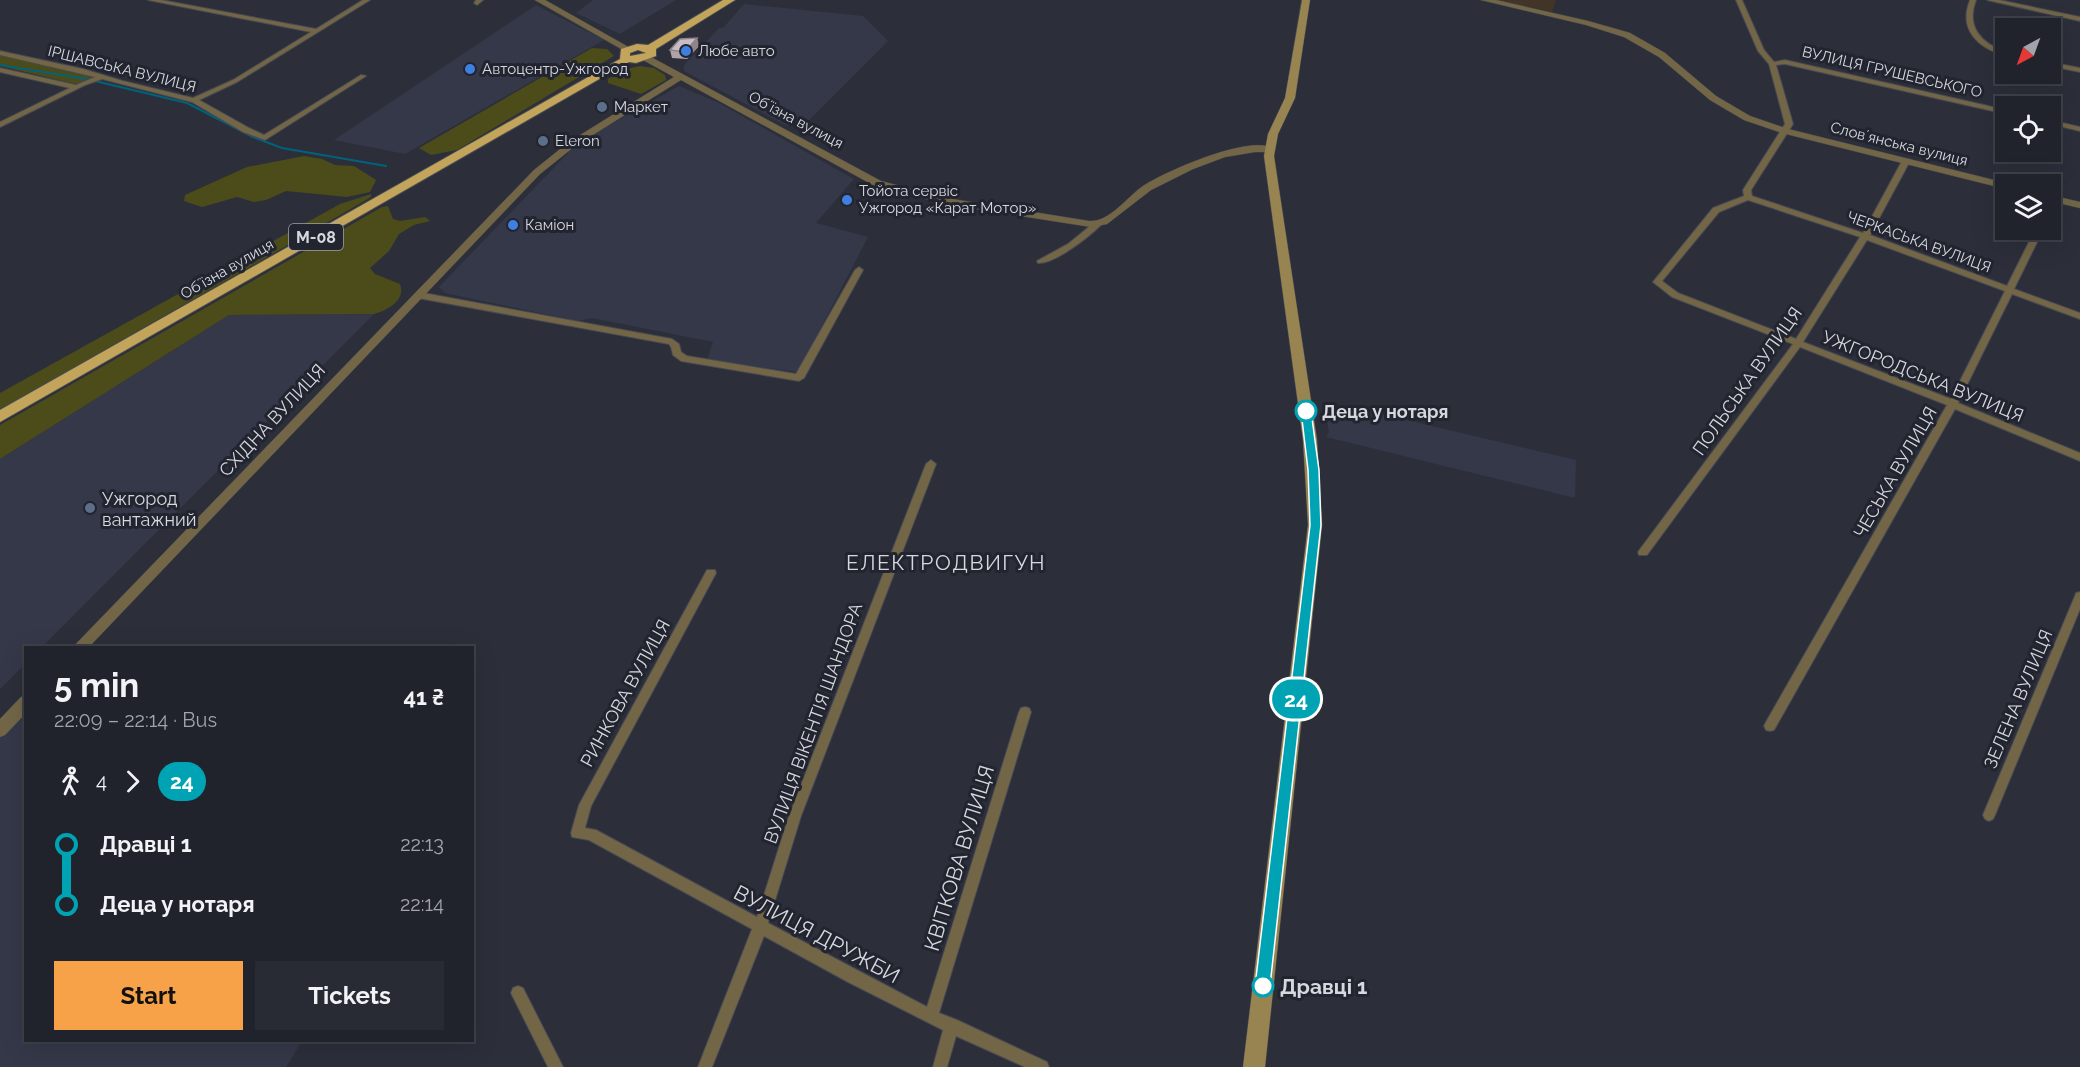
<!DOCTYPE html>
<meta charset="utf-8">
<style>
body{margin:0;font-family:Raleway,sans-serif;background:#292b34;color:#f1f3f6;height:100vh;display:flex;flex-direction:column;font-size:22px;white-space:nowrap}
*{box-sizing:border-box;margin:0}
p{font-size:20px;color:#a2a4a9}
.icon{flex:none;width:33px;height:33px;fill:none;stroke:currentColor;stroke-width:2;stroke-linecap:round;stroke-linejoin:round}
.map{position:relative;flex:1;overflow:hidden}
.sheet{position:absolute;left:24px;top:646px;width:450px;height:396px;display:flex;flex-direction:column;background:#21232c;border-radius:0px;box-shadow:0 6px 24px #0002,0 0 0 2px #3e4048}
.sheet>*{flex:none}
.badge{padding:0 12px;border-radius:20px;font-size:21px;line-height:39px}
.needle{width:39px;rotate:221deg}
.buttons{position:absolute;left:1995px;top:18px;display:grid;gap:12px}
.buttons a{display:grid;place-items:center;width:66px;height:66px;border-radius:0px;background:#21232c;box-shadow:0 6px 24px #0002,0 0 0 2px #3e4048;font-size:30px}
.map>.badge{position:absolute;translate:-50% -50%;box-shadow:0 0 0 3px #fff}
.legs{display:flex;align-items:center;gap:9px;height:66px;padding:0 30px;font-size:20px}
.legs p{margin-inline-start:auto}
.overview{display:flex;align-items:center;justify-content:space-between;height:102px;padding:0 30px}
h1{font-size:33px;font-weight:700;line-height:45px}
.button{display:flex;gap:12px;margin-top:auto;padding:12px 30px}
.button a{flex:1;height:69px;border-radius:0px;background:#f7a248;color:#111;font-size:24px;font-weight:700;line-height:69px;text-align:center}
.button a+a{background:#292b34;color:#f1f3f6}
ul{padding:0 30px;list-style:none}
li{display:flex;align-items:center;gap:21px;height:60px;font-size:22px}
li i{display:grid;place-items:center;width:9px;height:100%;margin:0 8px;background:currentColor}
li i::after{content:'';width:15px;height:15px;margin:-8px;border:4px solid;border-radius:50%;background:#21232c}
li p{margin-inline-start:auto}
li:first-child i{background:linear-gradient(#0000 50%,currentColor 0)}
li:last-child i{background:linear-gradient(currentColor 50%,#0000 0)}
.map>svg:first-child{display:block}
.built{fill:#343848}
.education{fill:#423427}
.green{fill:#4b4c1a}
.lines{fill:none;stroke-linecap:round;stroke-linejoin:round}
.stream{stroke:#01627b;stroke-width:2}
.minor-casing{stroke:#474a54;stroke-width:2}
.tertiary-casing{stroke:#474a54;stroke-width:1}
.secondary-casing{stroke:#474a54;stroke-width:1}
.trunk-casing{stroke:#474a54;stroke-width:2}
.minor{fill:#726647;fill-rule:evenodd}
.tertiary{fill:#726647;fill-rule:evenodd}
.secondary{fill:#988451;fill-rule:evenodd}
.trunk{fill:#c2a55b;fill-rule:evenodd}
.wall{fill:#afa3a9}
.shaded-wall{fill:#8e848a}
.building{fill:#cbbdc5;stroke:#8e848a;stroke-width:1.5}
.line-1{fill:#00a3b4;stroke:#fff;stroke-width:1.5}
.shop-dot{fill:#3f7fe0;stroke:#22252f;stroke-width:2}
.service-dot{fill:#5c6f8a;stroke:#22252f;stroke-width:2}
.stop-1-dot{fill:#fff;stroke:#00a3b4;stroke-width:3}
.labels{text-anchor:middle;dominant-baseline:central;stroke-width:6;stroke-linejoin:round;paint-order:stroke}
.far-poi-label{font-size:15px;fill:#d6d8df;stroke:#22252f;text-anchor:start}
.far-street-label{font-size:15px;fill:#d6d8df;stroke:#22252f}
.shield{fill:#22252f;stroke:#a0a2aa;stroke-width:1.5}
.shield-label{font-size:16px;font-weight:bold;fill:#d6d8df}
.street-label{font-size:18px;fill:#d6d8df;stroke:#22252f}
.stop-label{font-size:18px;font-weight:bold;fill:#d6d8df;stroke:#22252f;text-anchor:start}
.poi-label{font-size:18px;fill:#d6d8df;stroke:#22252f;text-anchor:start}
.quarter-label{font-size:21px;letter-spacing:1.5px;fill:#d6d8df;stroke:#22252f}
.near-street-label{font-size:21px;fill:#d6d8df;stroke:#22252f}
.near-stop-label{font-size:21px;font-weight:bold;fill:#d6d8df;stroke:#22252f;text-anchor:start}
</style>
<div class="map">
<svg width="2080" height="1067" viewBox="0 0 2080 1067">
<rect width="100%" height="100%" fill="#2c2f3a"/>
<g class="built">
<polygon points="593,0 676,0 620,34 576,13"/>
<polygon points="744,4 863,16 888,41 808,121 787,126 684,71 684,65 719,28 723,28"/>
<polygon points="536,5 604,40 405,154 334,140"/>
<polygon points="679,86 719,103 854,179 816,223 868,237 798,372 707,360 713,342 592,318 578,321 445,293 439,287 570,151 588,137"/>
<polygon points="374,314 41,648 26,648 25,664 0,689 0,459 229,315"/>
<polygon points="1343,405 1576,460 1575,498 1326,437 1329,432 1325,411 1342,411"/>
<polygon points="25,712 26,1041 302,1041 286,1067 0,1067 0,738"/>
</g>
<polygon class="education" points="1495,0 1556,0 1552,12"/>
<g class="green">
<polygon points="592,48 607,49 614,56 457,150 431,155 419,148"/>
<polygon points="0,55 95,77 76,84 0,66"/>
<polygon points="640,66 654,68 665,75 666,80 641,94 608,83 608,79 626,69"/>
<polygon points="304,156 322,159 335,165 354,166 376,180 370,192 347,197 286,191 266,200 254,202 237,197 202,207 184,201 185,195 247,167"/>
<polygon points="371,194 371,197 328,222 0,410 0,393 340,204"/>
<path d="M388,206L393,219L400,221L425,217L430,221L414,225L399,234L389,251L370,268L375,274L400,284C406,300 388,310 374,314L229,315L0,459V425L382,207Z"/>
</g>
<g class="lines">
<g class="stream">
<polyline points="0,65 86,79"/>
<polyline points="95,81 187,103 253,137 282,148 386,166"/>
</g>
<g class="minor-casing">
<g id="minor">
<polygon points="148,0 161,0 316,29 363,0 370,0 237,82 199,100 249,128 264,135 361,75 366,76 265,140 243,132 192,102 102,79 85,85 0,127 0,122 70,88 0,72 0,68 76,85 95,77 0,55 0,51 83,69 123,81 193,98 233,80 311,32"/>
<polygon points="476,0 483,0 477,5 474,3"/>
<path d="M1736,0H1742L1764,50L1774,62L1785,60L2006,110V114L1785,64L1776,65L1793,124L1751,190L1752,196L1863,233L1902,161L1909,159L1910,161L1870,235L2007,286L2035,230H2043L2014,289L2080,313V319L2012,294L1958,403L2080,453V461L1955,409L1774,730L1770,731L1766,730L1764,726L1766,722L1947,405L1800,347L1647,555H1639L1638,552L1793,344L1672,297L1653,282L1713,208L1744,196L1743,190L1785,124L1769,64L1758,51ZM1748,200L1860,237L1796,339L1678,293L1662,281L1719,212ZM1867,240L2005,291L1951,399L1803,342Z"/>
<path d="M1970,0H1976C1966,26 1980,43 2006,52V56C1978,48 1958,30 1970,0Z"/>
<polygon points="1987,0 1999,0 2080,17 2080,21"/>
<polygon points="2050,62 2080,68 2080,72 2050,66"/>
<polygon points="2050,120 2080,127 2080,131 2050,124"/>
<polygon points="2053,197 2059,197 2060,199 2050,209 2050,201"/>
<path d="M1095,222H1101L1102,224C1090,236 1055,264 1038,263L1037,261L1068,244Z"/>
<polygon points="859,267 863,270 804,378 799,381 681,361 673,355 671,347 669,344 418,298 414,295 418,292 672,339 679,344 681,352 687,356 796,374 855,270"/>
<polygon points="931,460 936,464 801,816 768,923 927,1007 1019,712 1021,708 1025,707 1029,708 1031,712 939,1013 957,1020 1047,1062 1049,1067 1025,1067 956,1036 947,1067 933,1067 943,1030 848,982 764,936 712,1067 698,1067 752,929 589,840 572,837 571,833 579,805 707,570 715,570 716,573 591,806 585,828 596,830 757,917 789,816 926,464"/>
<polygon points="2080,592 2080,609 1995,815 1993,819 1989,821 1985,819 1983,815 2075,596 2076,593"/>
<polygon points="518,986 523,988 563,1067 548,1067 511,993 513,988"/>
</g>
</g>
<g class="tertiary-casing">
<g id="tertiary">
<polygon points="535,0 545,0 632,49 625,51"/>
<polygon points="1481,0 1496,0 1588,21 1630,33 1665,53 1716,96 1750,116 1788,129 2010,184 2006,184 2006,189 1782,133 1744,120 1710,100 1659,57 1624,37 1586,25"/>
<path d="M643,56H649L881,181L946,198L1089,221C1109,223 1127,197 1143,186C1164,172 1252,133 1274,149L1269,152H1255L1225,157L1193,169L1151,190L1107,224L1091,227L945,204L873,185L681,80L575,146L540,174L88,648H72L534,170L569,142L674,77L643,60Z"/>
<polygon points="2050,195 2080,202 2080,208 2050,201"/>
<polygon points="26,696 26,713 5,735 0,737 0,719 21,697"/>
</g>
</g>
<g class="secondary-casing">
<polygon id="secondary" points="1302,0 1310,0 1295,98 1278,134 1274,156 1317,440 1322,525 1265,1067 1243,1067 1308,525 1303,440 1264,156 1268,134 1285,98"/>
</g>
<g class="trunk-casing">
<path id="trunk" d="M723,0H735L656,49V56L636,63L629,62L0,422V410L620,59L621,49L637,44L648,45ZM638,50L646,53L630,56V53Z"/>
</g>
<use href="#minor" class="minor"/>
<use href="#tertiary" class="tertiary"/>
<use href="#secondary" class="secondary"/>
<use href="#trunk" class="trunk"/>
</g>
<polygon class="wall" points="697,38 699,46 687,59 672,58 670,50"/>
<polygon class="shaded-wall" points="697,38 699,46 687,59 685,52"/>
<polygon class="building" points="697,38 685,52 670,50 680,39"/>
<polygon class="line-1" points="1306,407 1311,411 1319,470 1321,525 1270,986 1268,991 1263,994 1257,991 1255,986 1310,525 1308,470 1301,411"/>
<g class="shop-dot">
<circle cx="686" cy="51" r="6"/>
<circle cx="470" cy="69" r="6"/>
<circle cx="847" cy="200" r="6"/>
<circle cx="513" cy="225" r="6"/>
</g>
<g class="service-dot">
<circle cx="602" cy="107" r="6"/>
<circle cx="543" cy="141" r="6"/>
<circle cx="90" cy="508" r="6"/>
</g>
<g class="stop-1-dot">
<circle cx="1306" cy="411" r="10"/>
<circle cx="1263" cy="986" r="10"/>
</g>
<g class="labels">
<g class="far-poi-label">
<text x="698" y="51">Любе авто</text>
<text x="482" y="69">Автоцентр-Ужгород</text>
<text x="614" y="107">Маркет</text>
<text x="555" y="141">Eleron</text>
<text x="859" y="191">Тойота сервіс<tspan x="859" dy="17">Ужгород «Карат Мотор»</tspan></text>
<text x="525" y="225">Каміон</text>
</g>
<g class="far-street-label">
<text transform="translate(122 69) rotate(14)">ІРШАВСЬКА ВУЛИЦЯ</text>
<text transform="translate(1892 72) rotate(13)">ВУЛИЦЯ ГРУШЕВСЬКОГО</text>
<text transform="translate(796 120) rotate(28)">Обʼїзна вулиця</text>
<text transform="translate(1899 144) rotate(14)">Словʼянська вулиця</text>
<text transform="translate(1919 242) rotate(20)">ЧЕРКАСЬКА ВУЛИЦЯ</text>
<text transform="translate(227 269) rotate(-30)">Обʼїзна вулиця</text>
</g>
<rect class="shield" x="289" y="224" width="54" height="26" rx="4.5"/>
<g class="shield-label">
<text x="316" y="237">М-08</text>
</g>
<g class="street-label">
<text transform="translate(1923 376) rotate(22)">УЖГОРОДСЬКА ВУЛИЦЯ</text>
<text transform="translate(1747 381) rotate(-55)">ПОЛЬСЬКА ВУЛИЦЯ</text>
<text transform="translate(272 420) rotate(-47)">СХІДНА ВУЛИЦЯ</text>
<text transform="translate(1895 472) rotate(-60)">ЧЕСЬКА ВУЛИЦЯ</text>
<text transform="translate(625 693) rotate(-61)">РИНКОВА ВУЛИЦЯ</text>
<text transform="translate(2018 699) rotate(-67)">ЗЕЛЕНА ВУЛИЦЯ</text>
<text transform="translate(813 723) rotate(-70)">ВУЛИЦЯ ВІКЕНТІЯ ШАНДОРА</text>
</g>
<g class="stop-label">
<text x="1322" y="411">Деца у нотаря</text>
</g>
<g class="poi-label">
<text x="102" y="498">Ужгород<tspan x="102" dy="21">вантажний</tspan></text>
</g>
<g class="quarter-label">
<text x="946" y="562">ЕЛЕКТРОДВИГУН</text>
</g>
<g class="near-street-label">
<text transform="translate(959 858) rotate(-73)">КВІТКОВА ВУЛИЦЯ</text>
<text transform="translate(817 934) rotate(28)">ВУЛИЦЯ ДРУЖБИ</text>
</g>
<g class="near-stop-label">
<text x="1280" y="986">Дравці 1</text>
</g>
</g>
</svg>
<div class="buttons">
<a><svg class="needle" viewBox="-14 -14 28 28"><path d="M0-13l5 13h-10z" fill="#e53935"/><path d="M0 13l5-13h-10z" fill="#a2a4a9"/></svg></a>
<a><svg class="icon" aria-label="locate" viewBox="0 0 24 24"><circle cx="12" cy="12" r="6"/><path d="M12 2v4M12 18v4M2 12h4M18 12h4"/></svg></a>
<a><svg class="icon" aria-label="layers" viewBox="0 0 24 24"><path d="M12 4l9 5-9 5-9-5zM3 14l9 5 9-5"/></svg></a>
</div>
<b class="badge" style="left:1296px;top:699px;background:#00a3b4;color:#fff">24</b>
<section class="sheet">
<div class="overview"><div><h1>5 min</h1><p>22:09 – 22:14 · Bus</p></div><b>41 ₴</b></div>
<div class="legs"><svg class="icon" aria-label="walk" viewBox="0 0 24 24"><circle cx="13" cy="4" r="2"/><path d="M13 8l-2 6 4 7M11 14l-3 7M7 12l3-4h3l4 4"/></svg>4<svg class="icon" aria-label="forward" viewBox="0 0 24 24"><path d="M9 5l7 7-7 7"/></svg><b class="badge" style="background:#00a3b4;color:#fff">24</b></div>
<ul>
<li><i style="color:#00a3b4"></i><b>Дравці 1</b><p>22:13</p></li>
<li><i style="color:#00a3b4"></i><b>Деца у нотаря</b><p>22:14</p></li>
</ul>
<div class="button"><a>Start</a><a>Tickets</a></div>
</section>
</div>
